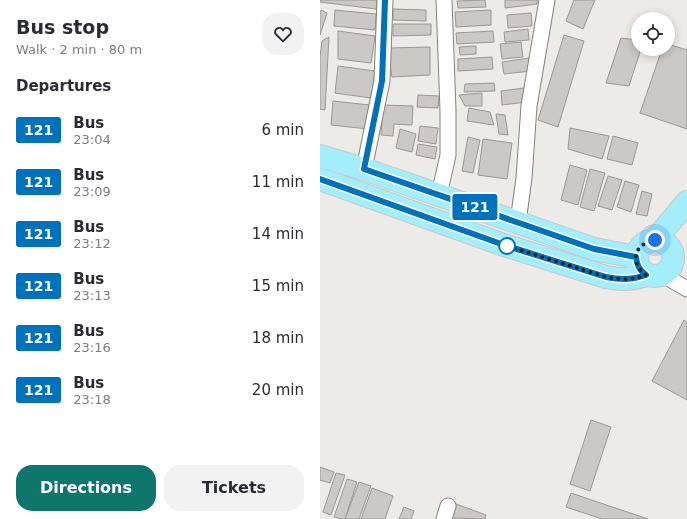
<!DOCTYPE html>
<meta charset="utf-8">
<style>
body{margin:0;font-family:"DejaVu Sans",sans-serif;background:#f2f2f3;color:#2b2b33;height:100vh;display:flex;flex-direction:column;font-size:15px;white-space:nowrap}
*{box-sizing:border-box;margin:0}
p{font-size:13px;color:#7c7c81}
.icon{flex:none;width:22px;height:22px;fill:none;stroke:currentColor;stroke-width:2;stroke-linecap:round;stroke-linejoin:round}
.map{position:relative;flex:1;overflow:hidden}
.sheet{display:flex;flex-direction:column;background:#fff;width:320px}
.sheet>*{flex:none}
.badge{padding:0 8px;border-radius:3px;font-size:14px;line-height:26px}
.fabs{position:absolute;left:311px;top:12px;display:grid;gap:8px}
.fabs a{display:grid;place-items:center;width:44px;height:44px;border-radius:50%;background:#fff;box-shadow:0 2px 10px #0003;font-size:20px}
.you{position:absolute;width:20px;height:20px;margin:-10px;border:3px solid #fff;border-radius:50%;background:#1a73e8;box-shadow:0 0 0 6px #1a73e833}
.map>.badge{position:absolute;translate:-50% -50%;box-shadow:0 0 0 2px #fff}
h2{padding:0 16px;font-size:15px;line-height:36px}
.round{display:grid;place-items:center;flex:none;width:42px;height:42px;border-radius:16px;background:#f2f2f3}
.summary{display:flex;align-items:center;justify-content:space-between;height:68px;padding:0 16px}
h1{font-size:19px;font-weight:800;line-height:30px}
.cta{display:flex;gap:8px;margin-top:auto;padding:8px 16px}
.cta a{flex:1;height:46px;border-radius:16px;background:#0f766e;color:#fff;font-size:16px;font-weight:800;line-height:46px;text-align:center}
.cta a+a{background:#f2f2f3;color:#2b2b33}
ul{padding:0;list-style:none}
li{display:flex;align-items:center;gap:12px;height:52px;padding:0 16px}
li div{flex:1}
li b{display:block;font-size:15px}
li em{font-style:normal}
li .badge{min-width:44px;font-weight:700;text-align:center}
main{display:flex;flex:1;min-height:0}
.map>svg:first-child{display:block}
.building{fill:#ccc8c5;stroke:#9b9794}
.lines{fill:none;stroke-linecap:round;stroke-linejoin:round}
.minor-casing{stroke:#82817d;stroke-width:17}
.primary-casing{stroke:#c9c9c9;stroke-width:24}
.minor{stroke:#fff;stroke-width:15}
.primary{stroke:#a4edfa;stroke-width:22}
.line-casing{stroke:#fff;stroke-width:9}
.line{stroke:#0072bc;stroke-width:6}
.walk{stroke:#201f1e;stroke-width:4;stroke-dasharray:0 7.2}
.stop-dot{fill:#fff;stroke:#0072bc;stroke-width:2}
</style>
<main>
<section class="sheet">
<div class="summary"><div><h1>Bus stop</h1><p>Walk · 2 min · 80 m</p></div><a class="round"><svg class="icon" aria-label="heart" viewBox="0 0 24 24"><path d="M12 20l-8-8c-3-5 5-10 8-4 3-6 11-1 8 4z"/></svg></a></div>
<h2>Departures</h2>
<ul>
<li><span class="badge" style="background:#0072bc;color:#fff">121</span><div><b>Bus</b><p>23:04</p></div><em>6 min</em></li>
<li><span class="badge" style="background:#0072bc;color:#fff">121</span><div><b>Bus</b><p>23:09</p></div><em>11 min</em></li>
<li><span class="badge" style="background:#0072bc;color:#fff">121</span><div><b>Bus</b><p>23:12</p></div><em>14 min</em></li>
<li><span class="badge" style="background:#0072bc;color:#fff">121</span><div><b>Bus</b><p>23:13</p></div><em>15 min</em></li>
<li><span class="badge" style="background:#0072bc;color:#fff">121</span><div><b>Bus</b><p>23:16</p></div><em>18 min</em></li>
<li><span class="badge" style="background:#0072bc;color:#fff">121</span><div><b>Bus</b><p>23:18</p></div><em>20 min</em></li>
</ul>
<div class="cta"><a>Directions</a><a>Tickets</a></div>
</section>
<div class="map">
<svg width="367" height="519" viewBox="0 0 367 519">
<rect width="100%" height="100%" fill="#edebe7"/>
<g class="building">
<polygon points="0,0 57,0 56,9 0,2"/>
<polygon points="165,0 166,7 138,8 137,1"/>
<polygon points="185,0 217,0 217,4 185,8"/>
<polygon points="254,0 275,0 263,29 246,21"/>
<polygon points="73,9 106,10 106,21 73,20"/>
<polygon points="1,10 7,13 0,35 0,12"/>
<polygon points="15,10 56,14 55,30 14,26"/>
<polygon points="171,10 171,25 136,27 135,12"/>
<polygon points="211,13 212,26 188,28 187,15"/>
<polygon points="73,24 111,24 111,35 73,36"/>
<polygon points="208,29 209,40 185,42 184,32"/>
<polygon points="18,31 55,36 51,63 18,59"/>
<polygon points="173,31 174,42 137,44 136,33"/>
<polygon points="244,35 264,41 238,127 218,120"/>
<polygon points="9,37 5,110 0,109 0,57 2,41"/>
<polygon points="301,38 318,40 318,49 321,49 309,86 286,83"/>
<polygon points="201,42 203,57 182,59 180,44"/>
<polygon points="348,44 367,50 367,129 320,113 342,49 348,49"/>
<polygon points="156,46 156,54 140,55 139,47"/>
<polygon points="110,47 110,75 72,77 67,48"/>
<polygon points="172,57 173,69 138,71 138,59"/>
<polygon points="209,58 211,71 184,74 182,62"/>
<polygon points="18,66 55,71 51,98 15,93"/>
<polygon points="174,83 175,91 144,92 145,84"/>
<polygon points="204,88 206,102 182,105 181,91"/>
<polygon points="162,93 162,106 145,106 139,95"/>
<polygon points="98,95 119,96 118,108 97,107"/>
<polygon points="13,101 50,105 48,129 11,125"/>
<polygon points="63,105 93,106 92,125 74,124 73,136 61,135"/>
<polygon points="149,108 170,112 174,125 147,121"/>
<polygon points="176,114 185,115 188,135 179,134"/>
<polygon points="100,126 118,128 116,144 98,141"/>
<polygon points="250,128 289,136 282,159 248,149"/>
<polygon points="80,129 96,134 92,152 76,148"/>
<polygon points="293,136 318,143 312,165 287,159"/>
<polygon points="148,137 160,140 153,173 142,171"/>
<polygon points="163,139 192,143 187,179 158,175"/>
<polygon points="98,144 117,147 115,159 96,155"/>
<polygon points="250,165 267,170 258,205 241,200"/>
<polygon points="270,169 285,173 274,211 260,207"/>
<polygon points="288,176 302,180 292,210 278,206"/>
<polygon points="305,181 319,185 311,212 297,207"/>
<polygon points="322,191 332,194 327,216 316,214"/>
<polygon points="364,320 367,322 367,400 332,381"/>
<polygon points="271,420 291,427 270,491 250,484"/>
<polygon points="0,467 14,472 10,483 0,480"/>
<polygon points="16,473 25,475 11,515 3,512"/>
<polygon points="27,479 37,482 25,519 22,519 14,517"/>
<polygon points="39,482 51,486 39,519 25,519"/>
<polygon points="52,488 73,496 65,519 41,519"/>
<polygon points="251,493 328,519 282,519 246,507"/>
<polygon points="136,504 166,515 165,519 131,518"/>
<polygon points="84,507 94,511 91,519 79,519"/>
</g>
<g class="lines">
<g class="minor-casing">
<g id="minor">
<polyline points="44,169 62,81 65,0"/>
<polyline points="119,195 128,155 128,111 124,0"/>
<polyline points="198,222 204,178 209,106 227,0"/>
<polyline points="343,275 367,289"/>
<polyline points="124,519 128,506"/>
</g>
</g>
<g class="primary-casing">
<g id="primary">
<polyline points="0,156 44,169 274,249 316,257"/>
<path d="M0,179L184,245L286,277C301,280 312,280 326,275"/>
<circle cx="335" cy="258" r="18"/>
<polyline points="335,240 367,202"/>
</g>
</g>
<use href="#minor" class="minor"/>
<use href="#primary" class="primary"/>
</g>
<g class="lines">
<g class="line-casing">
<path id="line" d="M0,179L184,245L286,277C301,280 312,280 326,275C319,270 317,265 316,257L274,249L44,169L62,81L65,0"/>
</g>
<use href="#line" class="line"/>
<path class="walk" d="M187,246L184,245L286,277C301,280 312,280 326,275C309,262 314,244 335,240"/>
</g>
<circle class="stop-dot" cx="187" cy="246" r="8"/>
</svg>
<div class="fabs">
<a><svg class="icon" aria-label="locate" viewBox="0 0 24 24"><circle cx="12" cy="12" r="6"/><path d="M12 2v4M12 18v4M2 12h4M18 12h4"/></svg></a>
</div>
<div class="you" style="left:335px;top:240px"></div>
<b class="badge" style="left:155px;top:207px;background:#0072bc;color:#fff">121</b>
</div>
</main>
